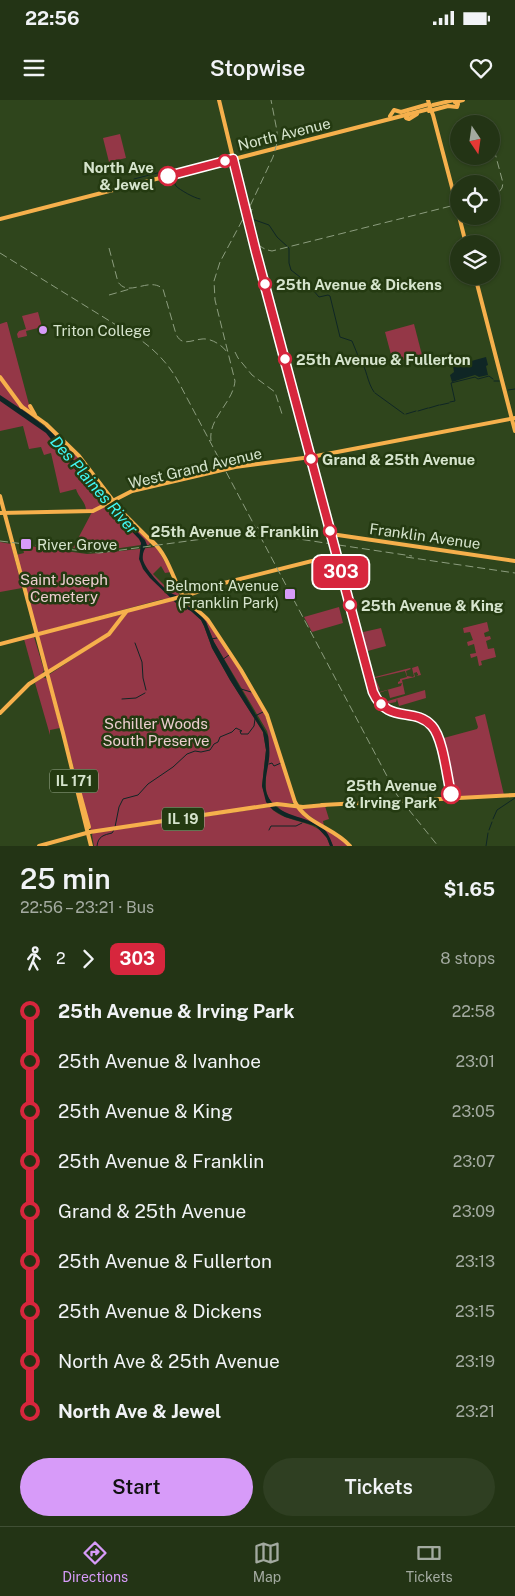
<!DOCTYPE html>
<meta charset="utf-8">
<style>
body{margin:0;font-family:"Public Sans",sans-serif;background:#2f3f22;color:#f1f3f6;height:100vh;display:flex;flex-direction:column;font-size:19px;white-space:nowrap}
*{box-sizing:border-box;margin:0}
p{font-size:16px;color:#a3aaa0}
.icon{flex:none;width:28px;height:28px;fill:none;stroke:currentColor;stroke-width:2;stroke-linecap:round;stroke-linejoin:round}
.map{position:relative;height:746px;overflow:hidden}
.sheet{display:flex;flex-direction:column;background:#233415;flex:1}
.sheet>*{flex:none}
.badge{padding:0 10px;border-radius:8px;font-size:18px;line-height:32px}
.needle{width:32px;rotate:167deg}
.tools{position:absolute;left:450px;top:15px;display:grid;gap:10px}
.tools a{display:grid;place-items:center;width:50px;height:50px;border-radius:50%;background:#233415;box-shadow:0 1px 4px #0004,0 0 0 1px #404f34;font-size:25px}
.map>.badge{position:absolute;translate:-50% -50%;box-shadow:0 0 0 2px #fff}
.legs{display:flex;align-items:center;gap:8px;height:55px;padding:0 20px;font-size:16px}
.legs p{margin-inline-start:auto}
.overview{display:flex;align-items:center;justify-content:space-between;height:85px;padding:0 20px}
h1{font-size:28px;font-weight:600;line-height:38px}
.action{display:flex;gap:10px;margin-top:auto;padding:10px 20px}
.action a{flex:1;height:58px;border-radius:30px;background:#d79bf9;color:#111;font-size:20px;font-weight:600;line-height:58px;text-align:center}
.action a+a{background:#2f3f22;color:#f1f3f6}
ul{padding:0 20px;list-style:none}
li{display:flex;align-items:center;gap:18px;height:50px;font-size:19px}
li i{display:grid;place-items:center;width:8px;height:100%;margin:0 6px;background:currentColor}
li i::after{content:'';width:12px;height:12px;margin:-6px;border:4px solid;border-radius:50%;background:#233415}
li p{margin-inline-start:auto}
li:first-child i{background:linear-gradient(#0000 50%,currentColor 0)}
li:last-child i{background:linear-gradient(currentColor 50%,#0000 0)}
.status{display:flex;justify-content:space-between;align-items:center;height:35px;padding:0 25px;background:#233415;direction:ltr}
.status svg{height:14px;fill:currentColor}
header{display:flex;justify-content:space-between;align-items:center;height:65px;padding:0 20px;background:#233415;font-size:22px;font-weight:600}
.tabs{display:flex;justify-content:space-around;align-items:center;height:70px;border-top:1px solid #404f34;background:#233415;font-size:14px;color:#a3aaa0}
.tabs a{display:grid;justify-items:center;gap:2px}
.tabs .on{color:#d79bf9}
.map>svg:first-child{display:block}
.green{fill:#943747}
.water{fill:#0f2625}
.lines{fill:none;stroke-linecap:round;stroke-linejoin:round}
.stream{stroke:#0f2625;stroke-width:1}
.major{stroke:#f6b04c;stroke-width:4}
.rail{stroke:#8c9d7e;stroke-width:1;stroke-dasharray:8 4;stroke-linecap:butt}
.major-bridge{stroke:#f6b04c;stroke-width:4}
.line-1-casing{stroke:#fff;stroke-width:11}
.line-1{stroke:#d7263d;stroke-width:8}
.stop-1-dot{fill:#fff;stroke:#d7263d;stroke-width:2.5}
.poi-dot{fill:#d79bf9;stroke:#243a11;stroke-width:2}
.labels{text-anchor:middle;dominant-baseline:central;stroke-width:5;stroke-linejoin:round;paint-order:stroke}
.shield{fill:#243a11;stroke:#a1b195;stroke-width:1}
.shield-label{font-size:14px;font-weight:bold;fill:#d6e4cd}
.street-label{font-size:15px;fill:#d6e4cd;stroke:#243a11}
.stop-label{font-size:15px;font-weight:bold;fill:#d6e4cd;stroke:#243a11;text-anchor:start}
.poi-label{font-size:15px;fill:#d6e4cd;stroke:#243a11;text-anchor:start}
.park-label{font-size:15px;fill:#edced0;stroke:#243a11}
.water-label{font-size:16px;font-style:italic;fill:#40f7f4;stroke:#243a11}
</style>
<div class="status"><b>22:56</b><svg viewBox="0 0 49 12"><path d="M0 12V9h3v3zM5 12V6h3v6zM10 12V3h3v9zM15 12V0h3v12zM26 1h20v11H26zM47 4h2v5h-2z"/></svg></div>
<header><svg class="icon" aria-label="menu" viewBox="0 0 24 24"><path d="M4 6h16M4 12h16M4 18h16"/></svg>Stopwise<svg class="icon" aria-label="heart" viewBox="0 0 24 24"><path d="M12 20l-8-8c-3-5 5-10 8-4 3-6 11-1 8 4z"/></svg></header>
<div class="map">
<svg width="515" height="746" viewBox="0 0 515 746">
<rect width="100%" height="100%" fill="#2f451c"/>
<g class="green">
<polygon points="120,34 126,58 109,62 103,38"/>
<polygon points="38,212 42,227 26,231 27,236 18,238 17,234 19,231 26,229 22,216"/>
<polygon points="6,222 7,222 31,312 25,308 0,275 0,224"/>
<polygon points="414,224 422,255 393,262 385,232"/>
<path d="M0,278L22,309L56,335L71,348L110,400L95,410H86C86,402 78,397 76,389L60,393L51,353L44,355L41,347L29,349L23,326L0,331Z"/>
<polygon points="112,403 152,442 150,443 149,445 141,445 106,450 73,448 92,412"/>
<polygon points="0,442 11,444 22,488 0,492"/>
<polygon points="22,445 87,454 112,452 156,447 171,472 165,473 161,466 153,474 172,493 178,490 179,495 164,500 163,499 37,533 16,455 24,453"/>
<path d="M181,499L203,516L208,521L240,570L263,610L273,636L294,703L274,704C256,693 274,652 267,631L214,542L206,522L200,514L181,502L179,500Z"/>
<polygon points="171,501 174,501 191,511 201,520 204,526 212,548 230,580 263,632 266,650 262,686 268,705 91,731 49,577 50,574 112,533 128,512"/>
<polygon points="339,507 343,523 312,532 304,517"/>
<polygon points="123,514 111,531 49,570 47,569 38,535"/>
<polygon points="487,522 489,531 484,533 485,537 490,536 491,539 486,541 488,549 494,548 496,557 481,561 482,565 479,566 477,556 471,558 470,554 476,553 474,544 468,546 467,542 473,540 470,532 464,533 463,528"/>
<polygon points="381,528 386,546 364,552 359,533"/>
<polygon points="34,537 44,570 42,574 35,579 24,539"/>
<polygon points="418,566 421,575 416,576 418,575 418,573 417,574 417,572 414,573 415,577 402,580 405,594 390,598 388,590 375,594 376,593 401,586 402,583 398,584 398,582 400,581 400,579 407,577 405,571 375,578 380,589 378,591 375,577 410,568 411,569 406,571 407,576 413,577 414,576 412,568"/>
<polygon points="43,577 47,579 60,628 50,630 50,635 35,583"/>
<polygon points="425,590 426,598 399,606 397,599 396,602 386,604 386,606 388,606 387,608 381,603"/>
<polygon points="485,614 504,695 460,698 459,692 453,693 440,639 477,629 478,627 475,617"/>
<path d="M277,706L295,707L338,736L349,746H333C321,713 293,725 277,706Z"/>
<polygon points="325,706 329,719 323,721 324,726 307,714 302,709"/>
<path d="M270,707C288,727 322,716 330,746H94L92,735L93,733Z"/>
</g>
<g class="water">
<polygon points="486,257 488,265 486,266 488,275 479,277 475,275 452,282 450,275 454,272 453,266"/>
<path d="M0,295L27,313L52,332L95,388L145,440L147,445C144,450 142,454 143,460C145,469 167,494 176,495L181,502L200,514L206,522L214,542L268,636C269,644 270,652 269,659C268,670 263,683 267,694C276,718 308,715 324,729C328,733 331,740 333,746H330L327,738L316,726L285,717L273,710L266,702L262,686L266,650L263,632L230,580L212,548L204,526L201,520L191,511L176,503L150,478L143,469L139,459L141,443L139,439L115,414L105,407L46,333L0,301Z"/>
</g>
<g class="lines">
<g class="stream">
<path d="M176,77C175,80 174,83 176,86C180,90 194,98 200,99"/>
<polyline points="134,79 173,69 174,70"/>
<polyline points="252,119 269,125 277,137 289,148 289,163 291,170 305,181 319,197 328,195 330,196 340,237 352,241 359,258"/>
<path d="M360,259C367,269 367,282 374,292"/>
<polyline points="494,281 499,281"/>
<polyline points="508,290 515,289"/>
<polyline points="375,293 404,314"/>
<polyline points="450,302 455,301 451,283 475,277 478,279 489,276 493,279"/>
<polyline points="440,305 449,303"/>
<polyline points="429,308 439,305"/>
<polyline points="418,311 428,308"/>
<polyline points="406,314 416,311"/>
<polyline points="181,513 182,511"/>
<polyline points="211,539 217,538"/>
<polyline points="135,543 142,562 143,578 146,590"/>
<polyline points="222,560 229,555"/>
<polyline points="241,589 251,592"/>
<polyline points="122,599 136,598 145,593"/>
<polyline points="255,616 263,612"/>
<polyline points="269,664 272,663 274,666 281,663"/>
<polyline points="493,719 497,710 515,698"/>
<polyline points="115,727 119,707 123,699 138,695 148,684 173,667 187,654 195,651 201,652 210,650 214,644 218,642 220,637 232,632 236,628 242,631 240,631 241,634 248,634 254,626 255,619"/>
<polyline points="269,730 271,726 296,726 302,723"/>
<polyline points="489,730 492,722"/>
<path d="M97,746C98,736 104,735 112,733L114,730"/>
<polyline points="486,746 488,733"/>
</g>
<g class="major">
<polyline points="219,0 239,83"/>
<polyline points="455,2 463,0"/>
<polyline points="433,5 454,0"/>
<polyline points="433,10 448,6 457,7 458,4 455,2"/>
<polyline points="429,11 431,10 433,15 459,114"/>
<polyline points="408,14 406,18 409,19 417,14"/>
<polyline points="390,16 394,10 401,12 429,4 428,0"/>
<polyline points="459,116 466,144"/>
<polyline points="0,119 429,9"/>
<polyline points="475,176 515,331"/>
<polyline points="0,277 22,307"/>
<polyline points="21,306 46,324 79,356 121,411 154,444"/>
<polyline points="30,306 35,315"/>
<polyline points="0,396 63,633 91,746"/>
<polyline points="0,413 93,411 132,391 235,367 311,357 515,318"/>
<polyline points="331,434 515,461"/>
<path d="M153,442C169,457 173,480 184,498C189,505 201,512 208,520L241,570L267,615L295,702C306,724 335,728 350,746"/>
<polyline points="0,544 188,495 220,484 336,455 257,149"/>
<polyline points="0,613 29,584 109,534 126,512"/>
<polyline points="77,683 89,727"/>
<polyline points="403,701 515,695"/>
<polyline points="322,705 398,701"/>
<polyline points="39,746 90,732 277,704 303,707 325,705"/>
</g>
<g class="rail">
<polyline points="453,33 459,32"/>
<polyline points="491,38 503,83 502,88 499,92 491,95"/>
<polyline points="455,55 459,54"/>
<path d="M252,109C249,117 254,139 260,146C264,149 267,150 272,151L459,104"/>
<path d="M109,148L118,182C129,198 149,176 163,189L176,234C182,247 191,240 202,239C211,238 222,245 227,252"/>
<path d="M0,153L142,241C157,252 169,265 178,281L397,695L438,746"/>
<polyline points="109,195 130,189"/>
<polyline points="235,252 238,258 252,275 275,292 282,314"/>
<path d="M211,341C208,318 233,303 235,281L215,200L214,181L220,162L251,104L273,57L277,43V31L271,0"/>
<polyline points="257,427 264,432 272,435 412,456"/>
<polyline points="0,441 99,453 240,434 263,436"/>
<polyline points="406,457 515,473"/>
</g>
<g class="major-bridge">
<polyline points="429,4 431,10"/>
<polyline points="239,83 256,149"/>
</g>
</g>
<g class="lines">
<g class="line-1-casing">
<path id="line-1" d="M168,76L233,59L256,152L373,592C388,625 414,606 432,626C443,638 447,677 451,694"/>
</g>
<use href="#line-1" class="line-1"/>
</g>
<g class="stop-1-dot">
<circle cx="225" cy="61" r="6"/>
<circle cx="168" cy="76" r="9"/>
<circle cx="265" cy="184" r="6"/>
<circle cx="285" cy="259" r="6"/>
<circle cx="311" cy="359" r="6"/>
<circle cx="330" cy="431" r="6"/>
<circle cx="350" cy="505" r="6"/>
<circle cx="381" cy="604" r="6"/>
<circle cx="451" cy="694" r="9"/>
</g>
<g class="poi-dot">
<circle cx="43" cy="230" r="5"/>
<rect x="20" y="438" width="12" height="12" rx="2.5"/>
<rect x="284" y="488" width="12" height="12" rx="2.5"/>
</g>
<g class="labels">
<g class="shield">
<rect x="50" y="669.5" width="48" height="23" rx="4"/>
<rect x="162" y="707.5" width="42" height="23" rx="4"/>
</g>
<g class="shield-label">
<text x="74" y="681">IL 171</text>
<text x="183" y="719">IL 19</text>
</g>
<g class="street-label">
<text transform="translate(284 34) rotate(-14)">North Avenue</text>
<text transform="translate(195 368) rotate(-13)">West Grand Avenue</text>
<text transform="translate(425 436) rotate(8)">Franklin Avenue</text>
</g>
<g class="stop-label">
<text x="154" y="67" text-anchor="end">North Ave<tspan x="154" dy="17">&amp; Jewel</tspan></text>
<text x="276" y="184">25th Avenue &amp; Dickens</text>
<text x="296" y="259">25th Avenue &amp; Fullerton</text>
<text x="322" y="359">Grand &amp; 25th Avenue</text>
<text x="319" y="431" text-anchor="end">25th Avenue &amp; Franklin</text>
<text x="361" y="505">25th Avenue &amp; King</text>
<text x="437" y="685" text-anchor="end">25th Avenue<tspan x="437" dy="17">&amp; Irving Park</tspan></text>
</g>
<g class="poi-label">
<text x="53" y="230">Triton College</text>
<text x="37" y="444">River Grove</text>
<text x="279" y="485" text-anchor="end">Belmont Avenue<tspan x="279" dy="17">(Franklin Park)</tspan></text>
</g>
<g class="park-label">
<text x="64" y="479">Saint Joseph<tspan x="64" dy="17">Cemetery</tspan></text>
<text x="156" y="623">Schiller Woods<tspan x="156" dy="17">South Preserve</tspan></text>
</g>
<g class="water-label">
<text transform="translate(94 385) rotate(49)">Des Plaines River</text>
</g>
</g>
</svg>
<div class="tools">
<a><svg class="needle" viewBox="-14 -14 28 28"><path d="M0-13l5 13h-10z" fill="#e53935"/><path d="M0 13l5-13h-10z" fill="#a3aaa0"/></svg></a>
<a><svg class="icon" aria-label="locate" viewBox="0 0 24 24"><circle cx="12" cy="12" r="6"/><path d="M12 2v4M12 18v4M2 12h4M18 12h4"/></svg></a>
<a><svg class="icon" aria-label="layers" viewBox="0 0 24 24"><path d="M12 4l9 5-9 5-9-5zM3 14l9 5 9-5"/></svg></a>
</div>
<b class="badge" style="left:341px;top:472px;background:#d7263d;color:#fff">303</b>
</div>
<section class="sheet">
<div class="overview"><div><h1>25 min</h1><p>22:56 – 23:21 · Bus</p></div><b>$1.65</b></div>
<div class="legs"><svg class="icon" aria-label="walk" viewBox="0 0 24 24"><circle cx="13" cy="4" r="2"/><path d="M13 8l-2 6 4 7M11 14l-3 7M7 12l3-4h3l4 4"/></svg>2<svg class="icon" aria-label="forward" viewBox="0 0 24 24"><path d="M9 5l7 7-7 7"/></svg><b class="badge" style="background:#d7263d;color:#fff">303</b><p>8 stops</p></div>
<ul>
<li><i style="color:#d7263d"></i><b>25th Avenue &amp; Irving Park</b><p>22:58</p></li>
<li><i style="color:#d7263d"></i><span>25th Avenue &amp; Ivanhoe</span><p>23:01</p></li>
<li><i style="color:#d7263d"></i><span>25th Avenue &amp; King</span><p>23:05</p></li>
<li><i style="color:#d7263d"></i><span>25th Avenue &amp; Franklin</span><p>23:07</p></li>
<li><i style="color:#d7263d"></i><span>Grand &amp; 25th Avenue</span><p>23:09</p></li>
<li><i style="color:#d7263d"></i><span>25th Avenue &amp; Fullerton</span><p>23:13</p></li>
<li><i style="color:#d7263d"></i><span>25th Avenue &amp; Dickens</span><p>23:15</p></li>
<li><i style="color:#d7263d"></i><span>North Ave &amp; 25th Avenue</span><p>23:19</p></li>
<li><i style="color:#d7263d"></i><b>North Ave &amp; Jewel</b><p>23:21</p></li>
</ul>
<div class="action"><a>Start</a><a>Tickets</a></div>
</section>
<nav class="tabs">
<a class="on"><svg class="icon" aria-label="directions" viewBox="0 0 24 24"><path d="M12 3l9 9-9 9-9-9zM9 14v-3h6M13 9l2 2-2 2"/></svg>Directions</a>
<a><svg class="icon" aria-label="map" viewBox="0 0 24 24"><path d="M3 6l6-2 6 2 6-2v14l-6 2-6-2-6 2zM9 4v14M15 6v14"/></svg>Map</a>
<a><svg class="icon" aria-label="tickets" viewBox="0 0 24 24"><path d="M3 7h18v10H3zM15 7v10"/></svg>Tickets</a>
</nav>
